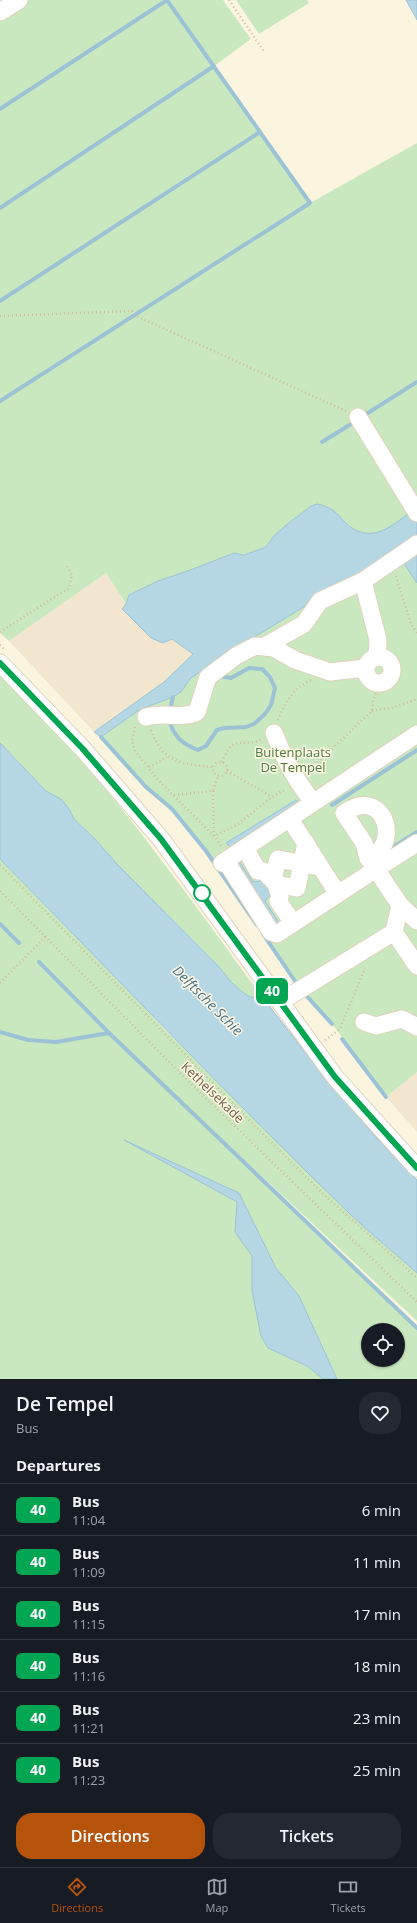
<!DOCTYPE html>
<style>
body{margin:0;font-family:"Open Sans",sans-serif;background:#242831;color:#f1f3f6;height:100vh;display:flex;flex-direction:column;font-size:15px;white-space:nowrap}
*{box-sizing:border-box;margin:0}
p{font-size:13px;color:#9ea1a6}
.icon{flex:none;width:22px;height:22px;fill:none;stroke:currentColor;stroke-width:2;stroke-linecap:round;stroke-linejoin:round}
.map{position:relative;height:1379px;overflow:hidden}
.drawer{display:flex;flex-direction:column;background:#171b24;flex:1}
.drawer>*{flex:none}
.badge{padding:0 8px;border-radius:6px;font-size:14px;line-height:26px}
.fabs{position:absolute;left:361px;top:1323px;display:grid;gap:8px}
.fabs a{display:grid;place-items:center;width:44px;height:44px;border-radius:50%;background:#171b24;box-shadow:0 1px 3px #0004;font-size:20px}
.map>.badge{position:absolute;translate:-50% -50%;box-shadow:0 0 0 2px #fff}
h2{padding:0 16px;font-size:15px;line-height:36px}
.round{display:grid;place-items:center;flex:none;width:42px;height:42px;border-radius:16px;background:#242831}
.head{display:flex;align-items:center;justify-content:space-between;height:68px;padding:0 16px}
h1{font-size:19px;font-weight:600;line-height:30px}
.action{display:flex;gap:8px;margin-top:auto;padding:8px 16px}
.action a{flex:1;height:46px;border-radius:16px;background:#b45309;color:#fff;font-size:16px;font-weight:600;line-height:46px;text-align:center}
.action a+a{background:#242831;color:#f1f3f6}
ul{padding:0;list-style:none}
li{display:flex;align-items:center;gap:12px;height:52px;padding:0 16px;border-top:1px solid #363941}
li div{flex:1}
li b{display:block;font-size:15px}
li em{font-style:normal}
li .badge{min-width:44px;font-weight:700;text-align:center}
.tab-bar{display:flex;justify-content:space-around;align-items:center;height:56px;border-top:1px solid #363941;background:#171b24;font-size:11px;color:#9ea1a6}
.tab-bar a{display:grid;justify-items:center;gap:2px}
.tab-bar .selected{color:#b45309}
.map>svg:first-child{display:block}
.residential{fill:#f2e7ce}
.green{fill:#c9e8bf;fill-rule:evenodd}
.water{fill:#b5d6e3;stroke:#9cc3d5}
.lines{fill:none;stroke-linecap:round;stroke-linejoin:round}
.stream{stroke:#9cc3d5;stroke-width:4}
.minor-casing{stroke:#dfd2bc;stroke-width:19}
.path{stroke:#d4ba9c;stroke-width:2.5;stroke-dasharray:1 3;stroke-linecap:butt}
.minor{stroke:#fff;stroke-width:17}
.line-casing{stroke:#fff;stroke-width:9}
.line{stroke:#00a651;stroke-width:6}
.stop-dot{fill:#fff;stroke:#00a651;stroke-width:2}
.labels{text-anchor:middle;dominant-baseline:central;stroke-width:3;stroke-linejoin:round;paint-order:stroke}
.park-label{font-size:13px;fill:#4b7c43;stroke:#fff8e5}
.street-label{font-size:13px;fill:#705d48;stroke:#fff8e5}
.water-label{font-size:14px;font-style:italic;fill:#46748a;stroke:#fff8e5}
</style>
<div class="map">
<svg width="417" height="1379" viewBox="0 0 417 1379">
<rect width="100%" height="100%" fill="#fbf5e0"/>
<g class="residential">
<polygon points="106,573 126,604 122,610 151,638 163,643 171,639 193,653 164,682 94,732 9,641"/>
<polygon points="417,1072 417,1132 386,1097"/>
</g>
<g class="green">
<path d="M28,0H223L251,39L214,66L310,203L417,143V1072L386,1097L336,1029L300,988L206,851L172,809L146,787L101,737C113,728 125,717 139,710C162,697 172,704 190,679L372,534L357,532L335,512L311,506L274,536L266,547L244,555L234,553L193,569L158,581L129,595L126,604L106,573L9,641L0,633V18Z"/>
<polygon points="236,0 307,0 309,3 259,34"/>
<path d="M0,673C37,712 74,751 108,792C162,858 212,929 263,998L250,997L244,993L232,983L220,968L117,864L94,838L74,819L69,809L61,799L46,791L0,743Z"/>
<path d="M0,859L103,963L167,1032L417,1273V1321L147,1069L417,1328V1379H0ZM368,1330H398V1360H368Z"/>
</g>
<g class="water">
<polygon points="406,0 417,0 417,20 416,18"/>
<path d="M317,504C330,506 337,513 345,522C371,548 394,524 417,507V583L396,552L390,554L209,665L190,679L181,692L173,697L139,710L101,737L94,732L164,682L193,654L172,639L163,643L151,638L122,609L126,604L129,595L158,581L193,569L234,553L244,555L266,547L274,536L285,526L311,506Z"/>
<path d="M0,743L46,791L61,799L69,809L74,819L94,838L117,864L220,968L232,983L244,993L250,997L263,998C312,1061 360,1124 417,1180V1273C395,1253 372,1235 351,1215C231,1099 117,978 0,859Z"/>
<polygon points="296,800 298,803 230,847 226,843"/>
<polygon points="240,863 253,882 261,881 269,887 268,890 271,894 265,901 279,923 275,926 237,865"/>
<polygon points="124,1140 239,1193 276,1268 299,1296 337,1379 323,1379 307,1366 268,1348 261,1336 252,1291 252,1256 235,1232 237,1202"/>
</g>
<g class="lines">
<g class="stream">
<polyline points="0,109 167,0 310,203 0,401"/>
<polyline points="0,208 214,66"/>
<polyline points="0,301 260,132"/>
<polyline points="363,416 417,382"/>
<polyline points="322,442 356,421"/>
<polyline points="170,710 173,697"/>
<path d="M169,719C173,736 182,744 198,750L206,746L217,730L224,728L246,727L254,724L265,714L271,705L275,688L270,677L262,669L249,668L231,678L218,676"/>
<polyline points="101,737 146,787 172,809 206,851 257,925"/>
<polyline points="332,805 417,750"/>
<polyline points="387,851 417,832"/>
<polyline points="0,924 19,943"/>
<polyline points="263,934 299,987"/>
<polyline points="39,962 109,1033 417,1328"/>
<polyline points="303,992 332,1024"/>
<polyline points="0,1032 28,1040 56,1042 109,1033"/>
<polyline points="342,1039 386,1097"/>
</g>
<g class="minor-casing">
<g id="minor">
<polyline points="0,12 19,0"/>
<polyline points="358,417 417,513"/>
<polyline points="363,581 378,640 377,657"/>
<polyline points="265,646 304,624 320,601 363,581 417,544"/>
<circle cx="379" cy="670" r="13"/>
<polyline points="0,663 82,748 161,839 335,1077 417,1168"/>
<path d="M146,717C163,711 182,720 197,712L208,677L236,656L255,646L274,648L295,660L330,672L365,668"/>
<path d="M274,733C284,759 296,781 313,802"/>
<polyline points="290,819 338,894"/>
<polyline points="417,843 376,869 400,905 394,932 417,966"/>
<polyline points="245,848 258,871 264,871 276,884 280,897 278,901 293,923"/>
<path d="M228,860L229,866L271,932L277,934L376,869L368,858L364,843L344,813C381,788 397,833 379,851C376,854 371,856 368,858"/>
<polyline points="222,863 417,734"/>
<polyline points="273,880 278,859 314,866"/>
<polyline points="276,884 297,888 306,843"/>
<polyline points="400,905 417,921"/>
<polyline points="280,1002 394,932"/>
<polyline points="364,1022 376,1026 402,1019 417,1027"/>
</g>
</g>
<g class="path">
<polyline points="229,0 265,53"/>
<polyline points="0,316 132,311 136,316 346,411"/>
<polyline points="396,576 411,624 417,633"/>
<polyline points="0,632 69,588 72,575 66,564"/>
<polyline points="0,645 4,649"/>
<polyline points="372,711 395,707 417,699"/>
<path d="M278,720C284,703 294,688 311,680"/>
<polyline points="135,727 132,741 135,751 160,782 214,836 222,847"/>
<path d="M151,730C163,763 182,764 213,767"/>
<circle cx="220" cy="769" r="7"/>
<path d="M222,762C234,732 241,749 262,739"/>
<polyline points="149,767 167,757"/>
<polyline points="227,771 272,797"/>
<polyline points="309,771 372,711 373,701 379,683"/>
<polyline points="213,791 214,836 237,825 272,797 286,789"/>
<polyline points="174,795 213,791 218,776"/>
<polyline points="0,865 253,1124 321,1192 417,1278"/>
<polyline points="0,891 190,1083 417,1302"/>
<polyline points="0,983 46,936"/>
<polyline points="325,1040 340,1029 365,968"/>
</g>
<use href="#minor" class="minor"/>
</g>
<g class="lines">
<g class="line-casing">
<polyline id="line" points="0,663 82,748 161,839 335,1077 417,1168"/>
</g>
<use href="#line" class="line"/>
</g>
<circle class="stop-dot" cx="202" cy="893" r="8"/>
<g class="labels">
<g class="park-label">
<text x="293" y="752">Buitenplaats<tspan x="293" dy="15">De Tempel</tspan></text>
</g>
<g class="street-label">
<text transform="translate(213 1092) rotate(44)">Kethelsekade</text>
</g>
<g class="water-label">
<text transform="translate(208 1000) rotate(45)">Delftsche Schie</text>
</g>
</g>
</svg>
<div class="fabs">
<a><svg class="icon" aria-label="locate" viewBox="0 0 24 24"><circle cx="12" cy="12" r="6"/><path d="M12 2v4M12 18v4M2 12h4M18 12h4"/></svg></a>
</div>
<b class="badge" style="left:272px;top:991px;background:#00a651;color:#fff">40</b>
</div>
<section class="drawer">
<div class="head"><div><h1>De Tempel</h1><p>Bus</p></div><a class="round"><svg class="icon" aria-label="heart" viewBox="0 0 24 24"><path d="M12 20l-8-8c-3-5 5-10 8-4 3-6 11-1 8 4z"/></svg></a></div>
<h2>Departures</h2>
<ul>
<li><span class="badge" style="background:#00a651;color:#fff">40</span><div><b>Bus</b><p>11:04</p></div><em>6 min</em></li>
<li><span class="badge" style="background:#00a651;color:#fff">40</span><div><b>Bus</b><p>11:09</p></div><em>11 min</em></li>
<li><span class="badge" style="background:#00a651;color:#fff">40</span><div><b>Bus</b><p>11:15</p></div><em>17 min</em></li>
<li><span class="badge" style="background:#00a651;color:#fff">40</span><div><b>Bus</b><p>11:16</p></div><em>18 min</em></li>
<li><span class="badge" style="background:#00a651;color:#fff">40</span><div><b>Bus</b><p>11:21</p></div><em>23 min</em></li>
<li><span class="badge" style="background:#00a651;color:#fff">40</span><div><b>Bus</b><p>11:23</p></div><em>25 min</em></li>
</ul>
<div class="action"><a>Directions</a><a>Tickets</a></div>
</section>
<nav class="tab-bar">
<a class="selected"><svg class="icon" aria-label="directions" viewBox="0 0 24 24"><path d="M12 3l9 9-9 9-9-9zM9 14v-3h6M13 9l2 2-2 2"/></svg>Directions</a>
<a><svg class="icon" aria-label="map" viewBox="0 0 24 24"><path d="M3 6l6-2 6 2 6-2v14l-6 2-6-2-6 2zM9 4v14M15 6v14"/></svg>Map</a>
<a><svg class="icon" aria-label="tickets" viewBox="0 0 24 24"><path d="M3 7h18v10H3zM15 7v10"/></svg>Tickets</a>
</nav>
